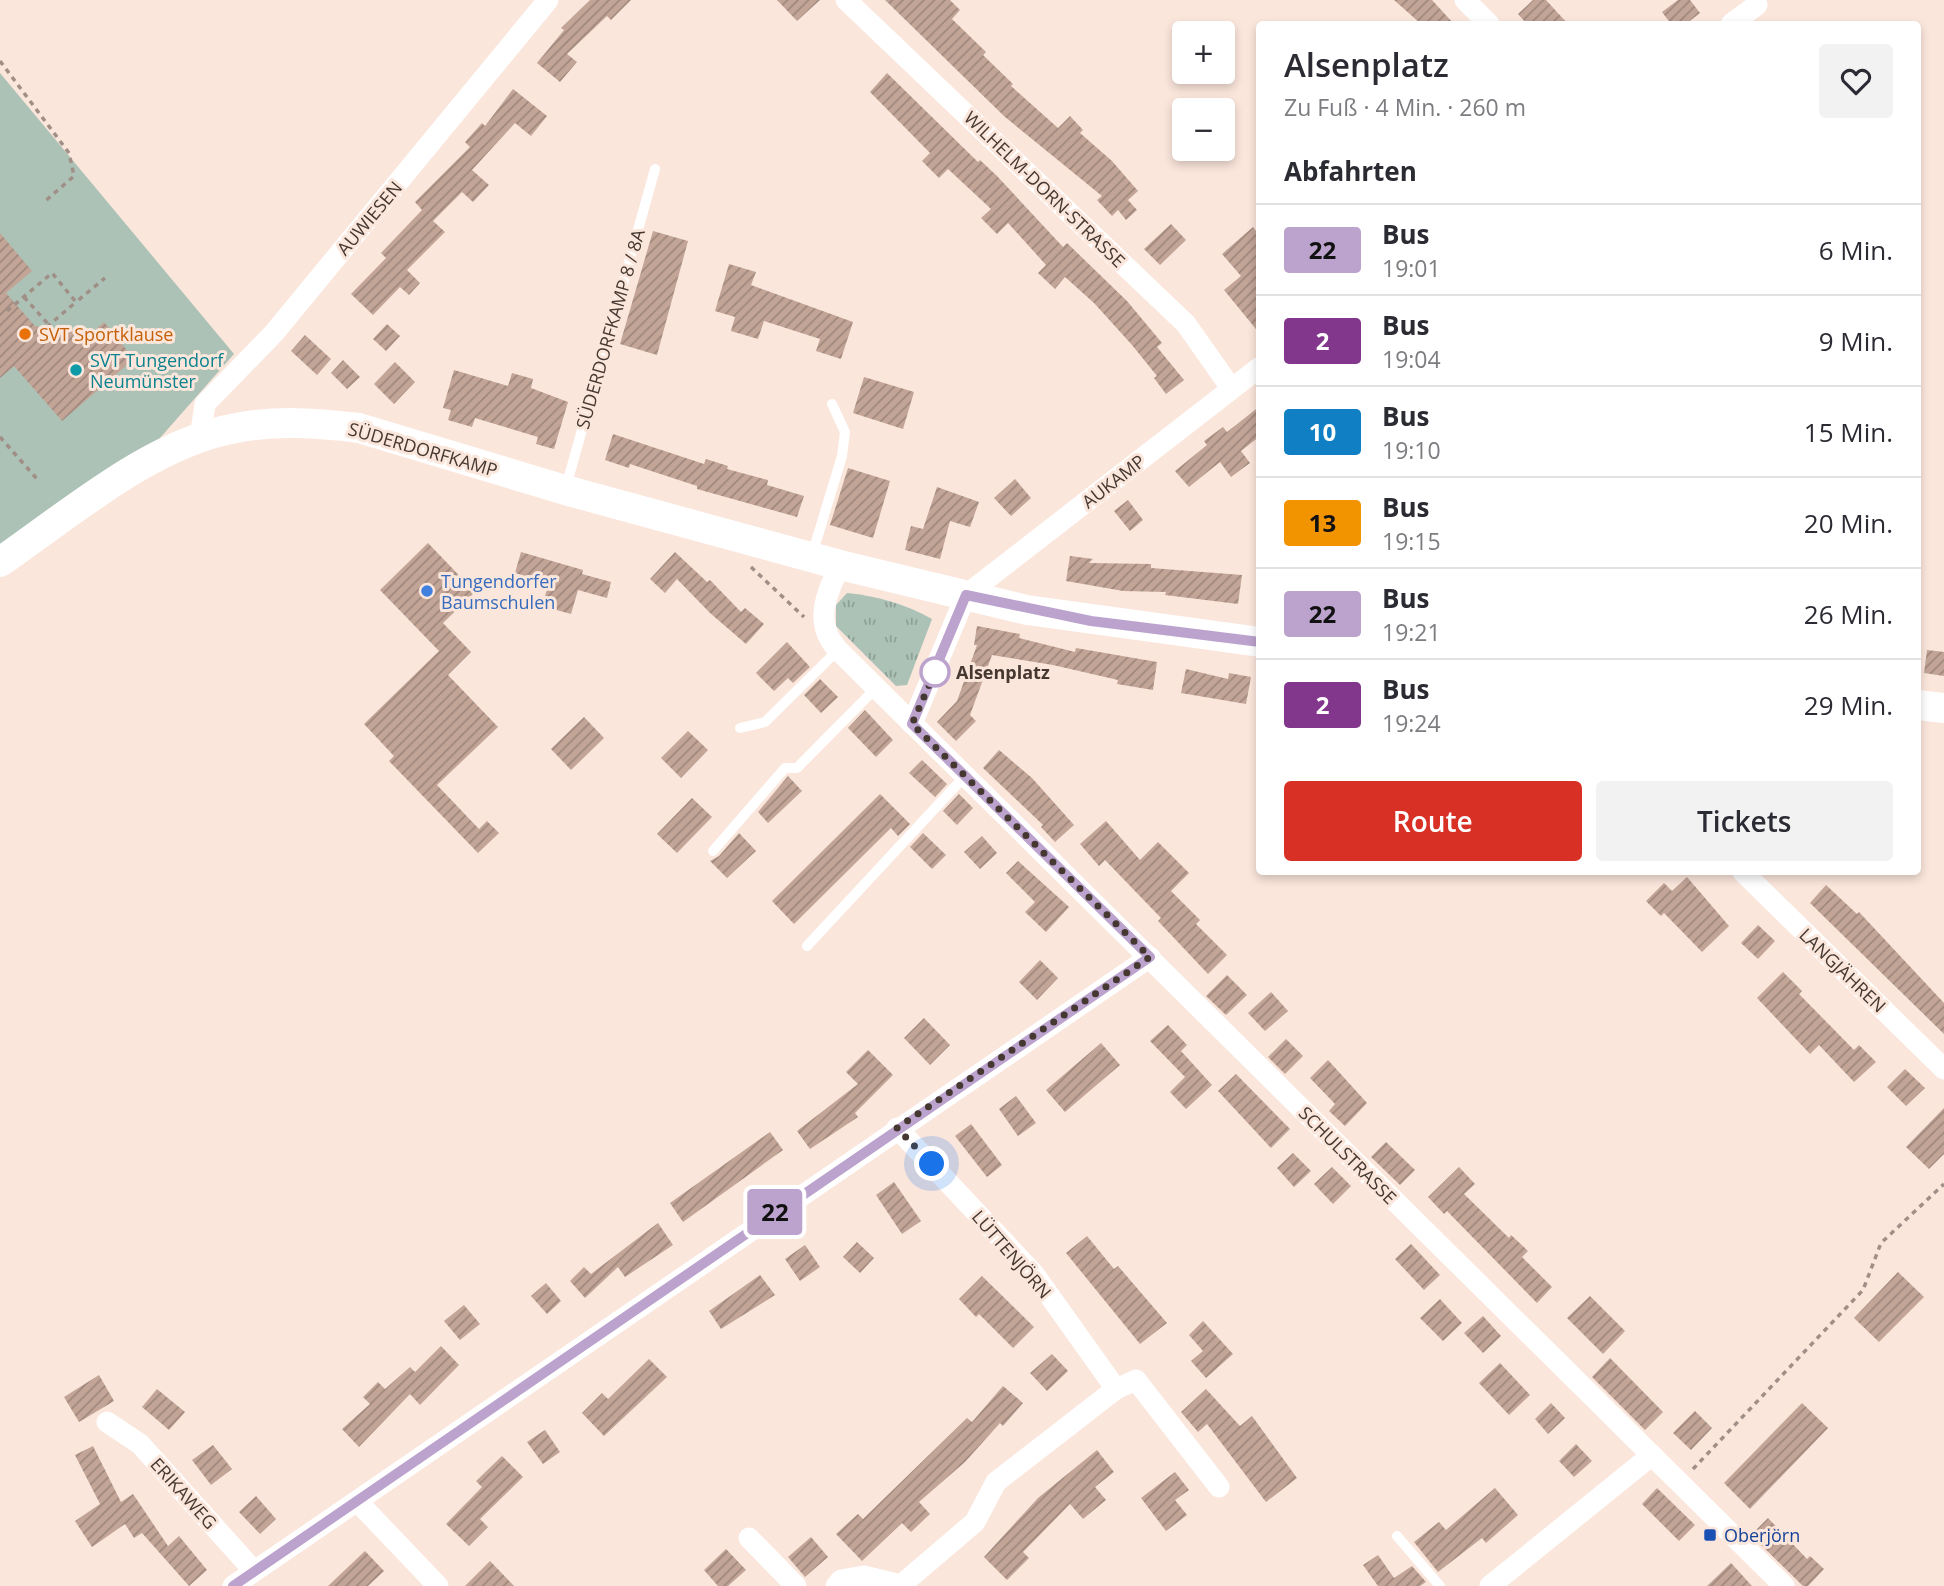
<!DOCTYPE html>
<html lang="de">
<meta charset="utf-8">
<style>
body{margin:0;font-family:"Open Sans",sans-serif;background:#f2f2f3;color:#2b2b33;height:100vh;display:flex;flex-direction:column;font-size:26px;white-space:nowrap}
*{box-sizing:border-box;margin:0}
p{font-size:23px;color:#7c7c81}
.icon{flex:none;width:38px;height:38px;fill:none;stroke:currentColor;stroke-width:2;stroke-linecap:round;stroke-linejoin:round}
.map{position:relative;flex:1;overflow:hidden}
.details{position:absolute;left:1256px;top:21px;width:665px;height:854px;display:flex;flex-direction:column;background:#fff;border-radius:7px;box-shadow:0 4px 10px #0003}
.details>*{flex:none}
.badge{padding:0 14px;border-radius:5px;font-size:24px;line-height:46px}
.controls{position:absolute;left:1172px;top:21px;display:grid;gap:14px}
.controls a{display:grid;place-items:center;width:63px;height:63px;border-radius:7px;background:#fff;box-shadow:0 4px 10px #0003;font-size:35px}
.you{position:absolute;width:35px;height:35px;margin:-18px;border:5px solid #fff;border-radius:50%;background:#1a73e8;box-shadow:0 0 0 10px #1a73e833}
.map>.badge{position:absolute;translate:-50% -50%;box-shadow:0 0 0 4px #fff}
h2{padding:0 28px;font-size:26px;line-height:63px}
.round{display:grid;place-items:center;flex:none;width:74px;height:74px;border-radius:7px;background:#f2f2f3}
.head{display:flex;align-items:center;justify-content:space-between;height:119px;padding:0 28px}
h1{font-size:33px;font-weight:600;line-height:52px}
.cta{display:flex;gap:14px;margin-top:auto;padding:14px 28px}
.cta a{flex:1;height:80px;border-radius:7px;background:#d93025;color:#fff;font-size:28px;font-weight:600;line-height:80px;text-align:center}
.cta a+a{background:#f2f2f3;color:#2b2b33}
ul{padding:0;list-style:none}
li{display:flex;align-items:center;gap:21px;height:91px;padding:0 28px;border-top:2px solid #e1e1e2}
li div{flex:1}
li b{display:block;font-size:26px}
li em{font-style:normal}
li .badge{min-width:77px;font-weight:700;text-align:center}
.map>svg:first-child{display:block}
.grass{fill:url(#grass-tufts)}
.green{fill:#acc2b6}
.building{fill:url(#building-hatch)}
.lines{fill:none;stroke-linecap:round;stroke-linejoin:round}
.path{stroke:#a08f87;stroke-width:3.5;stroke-dasharray:5 5;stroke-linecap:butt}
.lane{stroke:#fff;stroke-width:10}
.street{stroke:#fff;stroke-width:21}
.secondary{stroke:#fff;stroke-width:30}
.line-casing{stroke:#fff;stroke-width:16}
.line{stroke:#bca3ce;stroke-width:10}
.walk{stroke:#453831;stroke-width:7;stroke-dasharray:0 12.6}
.food-dot{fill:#e8710a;stroke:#fbe6dc;stroke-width:2.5}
.culture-dot{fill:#0f9aa8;stroke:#fbe6dc;stroke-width:2.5}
.shop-dot{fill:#3f7fe0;stroke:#fbe6dc;stroke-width:2.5}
.stop-dot{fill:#fff;stroke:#bca3ce;stroke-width:3.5}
.transit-dot{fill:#1a4fb4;stroke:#fbe6dc;stroke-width:2.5}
.labels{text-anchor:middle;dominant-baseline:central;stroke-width:6;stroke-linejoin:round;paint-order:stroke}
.street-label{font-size:18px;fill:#453831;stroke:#fbe6dc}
.food-label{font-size:18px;fill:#c56008;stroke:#fbe6dc;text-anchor:start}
.culture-label{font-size:18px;fill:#0d838f;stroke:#fbe6dc;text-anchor:start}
.shop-label{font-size:18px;fill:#366cbe;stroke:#fbe6dc;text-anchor:start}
.stop-label{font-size:18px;font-weight:bold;fill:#453831;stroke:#fbe6dc;text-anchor:start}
.transit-label{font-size:18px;fill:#164399;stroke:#fbe6dc;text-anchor:start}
</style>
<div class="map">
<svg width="1944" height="1586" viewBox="0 0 1944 1586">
<defs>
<pattern id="grass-tufts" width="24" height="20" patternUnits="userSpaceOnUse" patternTransform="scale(1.75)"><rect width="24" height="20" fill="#acc2b6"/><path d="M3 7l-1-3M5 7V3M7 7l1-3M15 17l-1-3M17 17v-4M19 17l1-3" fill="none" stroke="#8e9f95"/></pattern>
<pattern id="building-hatch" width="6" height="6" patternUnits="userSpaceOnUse" patternTransform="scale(1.75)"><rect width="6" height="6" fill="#c2a597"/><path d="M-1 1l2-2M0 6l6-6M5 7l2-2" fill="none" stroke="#9f877c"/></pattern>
</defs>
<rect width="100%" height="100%" fill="#fbe6dc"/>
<path class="grass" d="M847,593C876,596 906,604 932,619L907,685L896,686L836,626V605Z"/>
<polygon class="green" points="0,73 234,354 152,447 0,550"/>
<g class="building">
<polygon points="590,0 631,0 611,20 607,16 567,54 577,62 560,82 537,63 564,30 561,28"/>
<polygon points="777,0 820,0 797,21"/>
<polygon points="885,0 950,0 960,10 952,19 986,52 983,55 1013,84 1011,86 1058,128 1070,116 1083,130 1080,133 1112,161 1138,191 1128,200 1137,210 1126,220 1118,210 1112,216 1097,200 1102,196 1005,117"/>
<polygon points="1394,0 1432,0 1454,24 1421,24"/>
<polygon points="1533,0 1546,0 1568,24 1527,24 1518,14"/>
<polygon points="1678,0 1690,0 1700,13 1686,24 1671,24 1662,12"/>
<polygon points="887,73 978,162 980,160 997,176 1063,247 1067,243 1127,301 1162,343 1157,347 1184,380 1166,394 1154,378 1157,376 1132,345 1094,303 1065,277 1055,289 1038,273 1046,265 1008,223 997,234 981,218 991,209 948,169 939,178 922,161 930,153 870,92"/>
<polygon points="513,89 547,116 531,136 515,123 472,170 489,185 473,202 462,192 433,221 445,232 407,270 420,283 409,295 400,287 373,315 351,294 386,258 381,253 422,210 415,202 470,147 465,142 482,123 485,126"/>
<polygon points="1171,224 1186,240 1160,265 1144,249"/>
<polygon points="1253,227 1260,236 1260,334 1224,290 1241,276 1222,254"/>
<polygon points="653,231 688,241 657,355 620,344"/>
<polygon points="0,233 32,271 6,293 35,326 92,333 104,322 134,359 62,421 14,366 0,378"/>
<polygon points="729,264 756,272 751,285 853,322 841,359 816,351 820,339 764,321 758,339 731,331 735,317 715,311"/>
<polygon points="387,324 400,336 386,351 373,339"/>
<polygon points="305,335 331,359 317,375 291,351"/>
<polygon points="343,360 360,377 347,389 331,373"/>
<polygon points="395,362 415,382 394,404 374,384"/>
<polygon points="454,370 508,386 512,373 533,379 531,388 568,402 554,449 536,444 538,437 475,418 472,427 448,420 451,410 443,408"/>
<polygon points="864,377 914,392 903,429 853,413"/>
<polygon points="1260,406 1260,436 1241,451 1250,463 1231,477 1220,462 1189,487 1175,471 1207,445 1204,441 1223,427 1227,432"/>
<polygon points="613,434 704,464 706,459 728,466 727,469 768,480 767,485 804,496 797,517 697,489 697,486 630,464 629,468 605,460"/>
<polygon points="848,468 890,481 873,538 830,525"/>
<polygon points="1015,479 1031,498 1011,516 994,498"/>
<polygon points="937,487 979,502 970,527 950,521 940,559 905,550 911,526 923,529"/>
<polygon points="1128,500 1143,520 1130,531 1114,511"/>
<polygon points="428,543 475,592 443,623 471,652 448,675 498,727 437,785 479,829 487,821 499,833 478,853 389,761 394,756 364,724 439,651 380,590"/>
<polygon points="521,552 583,570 582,574 611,582 607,598 578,590 571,614 542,606 549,583 515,573"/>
<polygon points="675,552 707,582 710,580 741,612 745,608 764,624 746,644 710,613 677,579 665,593 650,579"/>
<polygon points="1070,556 1093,559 1089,563 1151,564 1151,568 1242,575 1238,604 1165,595 1166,592 1123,591 1066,581"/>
<polygon points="977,626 1020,634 1019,638 1075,652 1076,648 1157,662 1153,690 1117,684 1118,680 1053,665 992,655 970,715 976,721 956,741 937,722 957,701 977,645 974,645"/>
<polygon points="787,642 810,667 793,683 788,678 774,691 756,673"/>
<polygon points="1927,650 1944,652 1944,676 1924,673"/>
<polygon points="1186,669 1228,679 1229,673 1251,677 1246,704 1181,693"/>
<polygon points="820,679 838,697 821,713 804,695"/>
<polygon points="865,710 893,740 876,757 848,728"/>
<polygon points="584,717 604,738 571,770 551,749"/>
<polygon points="688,731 708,750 681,778 661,758"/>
<polygon points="999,750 1032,778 1074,825 1055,842 1041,827 1043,825 983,768"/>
<polygon points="922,760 947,784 935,797 909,773"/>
<polygon points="788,776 802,791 768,823 758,812"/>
<polygon points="880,794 910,824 898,836 891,828 794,924 772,901"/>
<polygon points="959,794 973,808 957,825 943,811"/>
<polygon points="692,798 712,817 677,853 657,834"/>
<polygon points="1106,821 1140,860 1158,842 1189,873 1171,891 1200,920 1196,924 1227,955 1208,974 1158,921 1161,918 1105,860 1099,866 1080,844"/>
<polygon points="739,833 756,851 727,878 710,861 719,856"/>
<polygon points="923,833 946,855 932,869 910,847"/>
<polygon points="982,836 997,853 980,869 964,852"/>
<polygon points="1018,861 1069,907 1046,932 1025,912 1035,902 1006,873"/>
<polygon points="1687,877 1729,926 1702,952 1664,913 1661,916 1646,901 1664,883 1672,891"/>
<polygon points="1826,885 1857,914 1859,912 1944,1003 1944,1034 1810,903"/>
<polygon points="1758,925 1775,941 1758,959 1741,943"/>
<polygon points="1040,960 1058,978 1037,1000 1019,982"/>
<polygon points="1783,972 1802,991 1799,994 1854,1050 1859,1045 1876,1062 1854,1082 1819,1045 1810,1054 1757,998"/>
<polygon points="1227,975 1247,995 1226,1015 1206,996"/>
<polygon points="1271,992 1288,1011 1265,1031 1248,1013"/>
<polygon points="924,1018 950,1045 930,1065 904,1038"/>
<polygon points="1168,1025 1187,1045 1181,1051 1212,1085 1186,1109 1170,1092 1185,1077 1150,1041"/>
<polygon points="1286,1039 1303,1056 1285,1074 1268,1057"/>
<polygon points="1101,1043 1120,1065 1065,1112 1046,1090"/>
<polygon points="868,1050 893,1075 855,1113 858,1117 810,1149 797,1131 858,1084 846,1072"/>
<polygon points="1328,1060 1367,1103 1345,1126 1329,1111 1335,1104 1310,1078"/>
<polygon points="1905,1069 1925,1088 1906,1106 1887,1087"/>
<polygon points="1236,1074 1290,1129 1271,1148 1218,1091"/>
<polygon points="1016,1096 1036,1123 1018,1136 999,1109"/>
<polygon points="1944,1108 1944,1154 1929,1169 1906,1147"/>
<polygon points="971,1124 1002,1165 987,1177 955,1136"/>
<polygon points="770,1132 783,1150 683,1222 670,1203"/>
<polygon points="1386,1142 1415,1170 1400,1185 1371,1157"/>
<polygon points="1293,1153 1311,1171 1294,1187 1277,1168"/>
<polygon points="1332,1167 1351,1186 1333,1204 1314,1184"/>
<polygon points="1459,1167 1475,1184 1464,1194 1509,1238 1511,1235 1528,1251 1522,1257 1552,1287 1537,1303 1447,1211 1444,1214 1428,1197"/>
<polygon points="894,1182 921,1221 902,1234 876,1195"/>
<polygon points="658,1223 673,1245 625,1277 618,1267 585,1298 570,1281 584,1267 591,1274"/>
<polygon points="1087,1236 1114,1269 1118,1266 1167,1323 1140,1344 1066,1253"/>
<polygon points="857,1242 874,1258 860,1273 843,1257"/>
<polygon points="1411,1244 1440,1275 1424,1290 1395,1259"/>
<polygon points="805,1245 820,1267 800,1281 785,1259"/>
<polygon points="1898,1272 1924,1297 1879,1342 1854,1318"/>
<polygon points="760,1275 775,1295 721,1329 709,1311"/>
<polygon points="982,1276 1034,1327 1013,1348 979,1314 976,1317 959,1299"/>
<polygon points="546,1283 561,1301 547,1314 531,1296"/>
<polygon points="1590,1296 1625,1331 1603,1354 1567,1318"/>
<polygon points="1440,1299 1462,1323 1443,1341 1420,1318"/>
<polygon points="464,1305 480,1324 460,1340 444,1321"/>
<polygon points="1483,1316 1501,1336 1483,1353 1464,1333"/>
<polygon points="1203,1321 1233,1354 1206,1378 1191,1361 1203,1351 1189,1335"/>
<polygon points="441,1346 459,1365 420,1405 410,1394 359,1447 342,1429 370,1404 363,1397 378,1382 385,1389 410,1367 415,1372"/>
<polygon points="1052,1354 1068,1371 1047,1391 1030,1373"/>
<polygon points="1610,1358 1663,1412 1645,1430 1592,1377"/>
<polygon points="649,1359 667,1377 604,1436 582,1413 602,1393 608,1399"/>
<polygon points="1500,1363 1530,1395 1509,1415 1479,1383"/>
<polygon points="99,1375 114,1401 79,1422 64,1397"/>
<polygon points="1003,1386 1023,1403 1003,1426 1000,1423 965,1462 919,1502 930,1514 911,1532 902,1523 862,1561 836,1534 858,1514 863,1519 967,1418 972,1422"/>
<polygon points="157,1389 185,1412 169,1430 142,1407"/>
<polygon points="1206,1389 1240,1426 1252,1416 1297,1478 1266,1502 1207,1424 1198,1432 1181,1412"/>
<polygon points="1551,1403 1565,1418 1548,1434 1535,1419"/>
<polygon points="1802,1403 1828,1428 1750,1509 1724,1483"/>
<polygon points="1695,1411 1712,1428 1691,1450 1673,1433"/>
<polygon points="545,1430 560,1452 543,1464 527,1442"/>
<polygon points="1576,1444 1592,1461 1574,1477 1559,1461"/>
<polygon points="213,1445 232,1469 211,1485 192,1460"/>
<polygon points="93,1446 121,1502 133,1494 168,1546 179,1536 207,1570 189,1586 142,1533 134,1538 125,1524 92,1547 75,1521 100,1504 75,1455"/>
<polygon points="1097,1450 1114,1472 1095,1487 1106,1500 1083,1519 1070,1504 1023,1552 1029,1558 1007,1580 984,1557 1038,1498"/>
<polygon points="502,1456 523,1477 480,1519 488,1527 469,1546 446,1524 482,1487 476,1481"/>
<polygon points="1175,1472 1189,1490 1175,1500 1187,1515 1166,1531 1141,1498"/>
<polygon points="1495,1488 1518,1515 1486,1543 1482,1538 1438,1572 1414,1542 1439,1522 1446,1530"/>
<polygon points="1657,1488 1695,1525 1679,1541 1642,1504"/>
<polygon points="256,1496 276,1519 260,1534 239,1512"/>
<polygon points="1768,1518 1807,1559 1810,1556 1824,1569 1808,1586 1803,1586 1751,1535"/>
<polygon points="811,1537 828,1557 805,1577 788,1557"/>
<polygon points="726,1549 746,1570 728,1586 718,1586 704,1570"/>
<polygon points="365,1551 384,1571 368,1586 328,1586"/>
<polygon points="1378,1555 1394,1578 1412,1566 1426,1582 1420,1586 1378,1586 1363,1565"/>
<polygon points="490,1561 514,1586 465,1586"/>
<polygon points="1731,1563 1752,1586 1707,1586"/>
</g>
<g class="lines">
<g class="path">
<polyline points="0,61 69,153 74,176 43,203"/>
<polyline points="24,297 49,325"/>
<polyline points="7,311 52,273 76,302 105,278"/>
<polyline points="48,338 49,325 76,302"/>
<polyline points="0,437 37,479"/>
<polyline points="751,567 804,617"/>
<polyline points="1693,1469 1863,1290 1881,1243 1944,1184"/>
</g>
<g class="lane">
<polyline points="566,487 655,169"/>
<polyline points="812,555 842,456 845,432 832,404"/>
<polyline points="740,728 765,722 838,650"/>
<polyline points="713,851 785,768 797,768 876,688"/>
<polyline points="807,946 964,777"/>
<polyline points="1397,1536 1440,1586"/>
</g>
<g class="street">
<polyline points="846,0 1186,324 1231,388"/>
<polyline points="1465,0 1489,24"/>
<polyline points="1731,24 1757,5"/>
<polyline points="200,438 205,404 274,333 548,0"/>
<path d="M840,565C826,595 813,623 838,650L1784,1586"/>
<polyline points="912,724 966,595 1260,367"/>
<polyline points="1743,872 1944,1069"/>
<polyline points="897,1128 1034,1274 1116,1389"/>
<polyline points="107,1422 140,1444 254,1571"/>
<polyline points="357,1501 438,1586"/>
<polyline points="749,1538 796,1586"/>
<polyline points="233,1586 1150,957"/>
<polyline points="836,1586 841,1580 864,1576 901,1585"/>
<polyline points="900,1586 975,1522 996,1482 1116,1389 1136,1380 1219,1487"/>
<polyline points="1490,1586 1652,1455"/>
</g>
<g class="secondary">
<path d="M0,562C70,514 151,443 236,428C277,420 318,423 359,428L565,490L840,565L1027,610L1260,642"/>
<polyline points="1918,705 1944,708"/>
</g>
</g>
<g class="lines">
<g class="line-casing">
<polyline id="line" points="233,1586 1150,957 912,724 966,595 1091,621 1260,642"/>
</g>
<use href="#line" class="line"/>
<polyline class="walk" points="932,1164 897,1128 1150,957 912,724 935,672"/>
</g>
<circle class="food-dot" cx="25" cy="334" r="7"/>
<circle class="culture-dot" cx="76" cy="370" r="7"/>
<circle class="shop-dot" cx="427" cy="591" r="7"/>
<circle class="stop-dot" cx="935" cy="672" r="14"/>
<rect class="transit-dot" x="1703" y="1528" width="14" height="14" rx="3.5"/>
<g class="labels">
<g class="street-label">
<text transform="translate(1045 189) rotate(44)">WILHELM-DORN-STRASSE</text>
<text transform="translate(369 218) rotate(-50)">AUWIESEN</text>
<text transform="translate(610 329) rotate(-74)">SÜDERDORFKAMP 8 / 8A</text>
<text transform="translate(423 449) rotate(16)">SÜDERDORFKAMP</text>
<text transform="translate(1113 481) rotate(-38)">AUKAMP</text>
<text transform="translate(1843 970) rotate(44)">LANGJÄHREN</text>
<text transform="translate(1348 1155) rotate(45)">SCHULSTRASSE</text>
<text transform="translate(1012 1254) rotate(49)">LÜTTENJÖRN</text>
<text transform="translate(184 1493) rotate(48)">ERIKAWEG</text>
</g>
<g class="food-label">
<text x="39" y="334">SVT Sportklause</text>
</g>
<g class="culture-label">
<text x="90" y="360">SVT Tungendorf<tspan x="90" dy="21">Neumünster</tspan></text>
</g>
<g class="shop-label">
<text x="441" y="581">Tungendorfer<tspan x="441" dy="21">Baumschulen</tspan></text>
</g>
<g class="stop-label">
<text x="956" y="672">Alsenplatz</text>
</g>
<g class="transit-label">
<text x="1724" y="1535">Oberjörn</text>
</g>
</g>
</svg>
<div class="controls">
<a>+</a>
<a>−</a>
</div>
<div class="you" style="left:932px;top:1164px"></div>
<b class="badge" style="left:775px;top:1212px;background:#bca3ce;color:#111">22</b>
<section class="details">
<div class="head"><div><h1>Alsenplatz</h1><p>Zu Fuß · 4 Min. · 260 m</p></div><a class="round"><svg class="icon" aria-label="heart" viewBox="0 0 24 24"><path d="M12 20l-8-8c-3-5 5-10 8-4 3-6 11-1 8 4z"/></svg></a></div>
<h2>Abfahrten</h2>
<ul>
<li><span class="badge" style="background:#bca3ce;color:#111">22</span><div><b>Bus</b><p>19:01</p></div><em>6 Min.</em></li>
<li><span class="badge" style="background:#82368c;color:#fff">2</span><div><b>Bus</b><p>19:04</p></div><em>9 Min.</em></li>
<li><span class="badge" style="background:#107fc3;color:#fff">10</span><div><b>Bus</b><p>19:10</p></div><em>15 Min.</em></li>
<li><span class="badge" style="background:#f29300;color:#111">13</span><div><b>Bus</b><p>19:15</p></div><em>20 Min.</em></li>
<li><span class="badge" style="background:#bca3ce;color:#111">22</span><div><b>Bus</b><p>19:21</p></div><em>26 Min.</em></li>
<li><span class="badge" style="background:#82368c;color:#fff">2</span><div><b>Bus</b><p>19:24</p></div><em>29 Min.</em></li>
</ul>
<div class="cta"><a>Route</a><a>Tickets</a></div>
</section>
</div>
